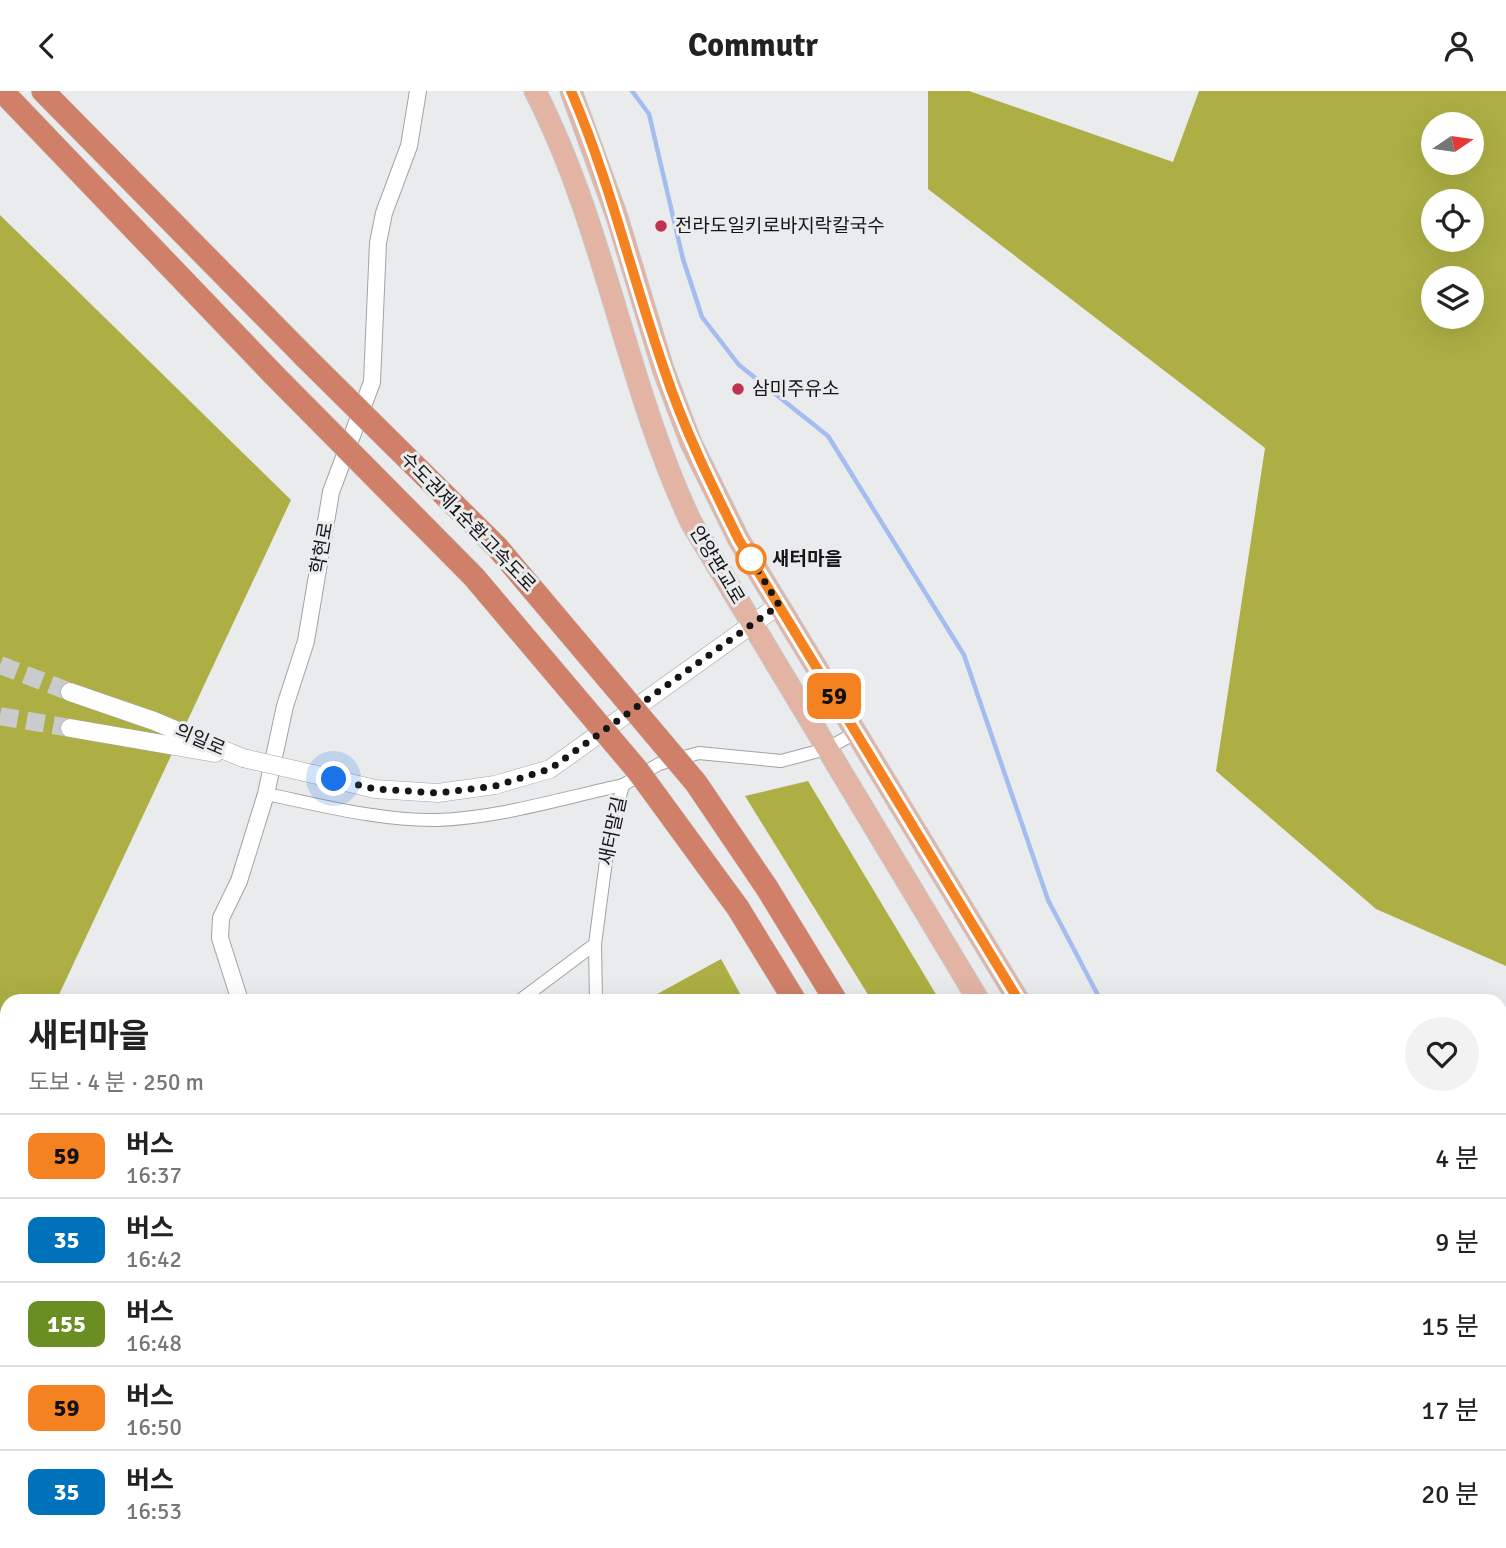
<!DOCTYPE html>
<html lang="ko">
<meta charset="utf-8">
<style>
body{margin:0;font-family:Signika,"Noto Sans KR",sans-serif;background:#f2f2f2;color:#222;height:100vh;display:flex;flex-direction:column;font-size:26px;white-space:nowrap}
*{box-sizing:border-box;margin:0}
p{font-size:23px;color:#767676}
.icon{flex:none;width:38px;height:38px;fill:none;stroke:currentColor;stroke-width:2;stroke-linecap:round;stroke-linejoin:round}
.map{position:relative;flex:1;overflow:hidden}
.side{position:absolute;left:0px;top:903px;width:1507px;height:555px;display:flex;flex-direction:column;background:#fff;border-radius:21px 21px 0 0;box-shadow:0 7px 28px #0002}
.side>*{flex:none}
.badge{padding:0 14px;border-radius:10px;font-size:24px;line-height:46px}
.needle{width:46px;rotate:77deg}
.buttons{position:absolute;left:1421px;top:21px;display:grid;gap:14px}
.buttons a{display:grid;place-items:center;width:63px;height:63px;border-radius:50%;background:#fff;box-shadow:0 7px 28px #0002;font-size:35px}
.you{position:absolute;width:35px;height:35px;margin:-18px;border:5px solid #fff;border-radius:50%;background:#1a73e8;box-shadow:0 0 0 10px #1a73e833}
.map>.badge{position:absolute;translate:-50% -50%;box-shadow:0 0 0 4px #fff}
.round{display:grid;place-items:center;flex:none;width:74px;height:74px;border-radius:37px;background:#f2f2f2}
.summary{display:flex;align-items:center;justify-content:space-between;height:119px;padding:0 28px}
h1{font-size:33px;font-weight:700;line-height:52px}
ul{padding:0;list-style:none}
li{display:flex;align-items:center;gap:21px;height:84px;padding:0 28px;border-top:2px solid #e0e0e0}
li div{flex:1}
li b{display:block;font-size:26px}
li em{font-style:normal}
li .badge{min-width:77px;font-weight:700;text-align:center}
header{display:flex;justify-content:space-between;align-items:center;height:91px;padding:0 28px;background:#fff;font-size:32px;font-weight:700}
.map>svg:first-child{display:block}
.forest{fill:#adaf44;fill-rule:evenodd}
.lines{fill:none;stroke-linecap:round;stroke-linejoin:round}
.stream{stroke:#a4bdf0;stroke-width:4.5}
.secondary-tunnel{stroke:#cacbcd;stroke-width:18;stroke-dasharray:18 9;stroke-linecap:butt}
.minor-casing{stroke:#a2a3a4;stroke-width:14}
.tertiary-casing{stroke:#a2a3a4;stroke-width:18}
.secondary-casing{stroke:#a2a3a4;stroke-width:19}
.primary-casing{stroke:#c7c7c7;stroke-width:23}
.motorway-casing{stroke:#c7c7c7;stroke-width:24}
.minor{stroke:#fff;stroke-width:12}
.tertiary{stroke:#fff;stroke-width:16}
.secondary{stroke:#fff;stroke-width:18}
.primary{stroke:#e3b3a4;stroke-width:21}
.motorway{stroke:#d08068;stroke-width:23}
.secondary-bridge-casing{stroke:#a2a3a4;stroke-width:19;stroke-linecap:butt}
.motorway-bridge-casing{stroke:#c7c7c7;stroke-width:24;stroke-linecap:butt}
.secondary-bridge{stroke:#fff;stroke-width:18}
.motorway-bridge{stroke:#d08068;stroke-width:23}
.line-casing{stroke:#fff;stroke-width:16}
.line{stroke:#f58220;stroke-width:10}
.walk{stroke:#161617;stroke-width:7;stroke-dasharray:0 12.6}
.poi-dot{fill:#c13150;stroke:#eaebed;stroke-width:2.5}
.stop-dot{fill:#fff;stroke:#f58220;stroke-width:3.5}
.labels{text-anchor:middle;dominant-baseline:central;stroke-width:6;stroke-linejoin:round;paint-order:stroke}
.poi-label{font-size:19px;fill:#161617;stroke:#eaebed;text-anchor:start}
.street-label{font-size:19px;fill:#161617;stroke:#eaebed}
.stop-label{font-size:19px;font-weight:bold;fill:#161617;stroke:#eaebed;text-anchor:start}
</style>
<header><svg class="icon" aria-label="back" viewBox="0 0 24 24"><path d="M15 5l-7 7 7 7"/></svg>Commutr<svg class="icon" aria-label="person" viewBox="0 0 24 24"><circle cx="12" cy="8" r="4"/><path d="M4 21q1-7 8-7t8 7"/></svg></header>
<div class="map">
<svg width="1506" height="1457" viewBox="0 0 1506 1457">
<rect width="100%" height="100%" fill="#eaebed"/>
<g class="forest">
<path d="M928,0H969L1173,71L1199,0H1506V875L1376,818L1216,680L1265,357L928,98ZM1472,33V72H1433V33ZM1472,110V149H1433V110ZM1433,187H1472V226H1433Z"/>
<polygon points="0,124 291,409 56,910 7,910 7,1437 0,1440"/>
<polygon points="808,690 940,910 872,910 745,705"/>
<polygon points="721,868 744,910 651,910 650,907"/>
<polygon points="240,1451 984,1451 985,1457 241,1457"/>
<polygon points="1127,1451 1287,1451 1289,1457 1130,1457"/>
</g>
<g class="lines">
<g class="stream">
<polyline points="632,0 649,23 683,168 702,226 739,274 828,345 964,564 1048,809 1101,910"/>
<polyline points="1439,1457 1443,1451"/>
</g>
<g class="secondary-tunnel">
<polyline points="0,574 70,601"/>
<polyline points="0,625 70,637"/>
</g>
<g class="minor-casing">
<g id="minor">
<path d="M266,703C321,714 380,730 437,729C499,727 563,707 623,694"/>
<polyline points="595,853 596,910"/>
<polyline points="519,910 595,853 609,747 623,694 659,673 699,662 781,670 826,658 857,641"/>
<polyline points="1500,1198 1506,1184"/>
<polyline points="1500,1222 1506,1244"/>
<polyline points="1500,1320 1506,1316"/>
</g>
</g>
<g class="tertiary-casing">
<g id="tertiary">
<polyline points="240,910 220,847 221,827 239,790 266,703 285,615 306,550 331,401 372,291 378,152 384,122 409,55 418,0"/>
<polyline points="153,1457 154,1451"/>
</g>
</g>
<g class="secondary-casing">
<g id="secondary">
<polyline points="70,601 154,630 243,667"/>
<polyline points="70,637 215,662"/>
<polyline points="313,683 375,698 438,702 495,694 550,678 779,514"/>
</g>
</g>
<g class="primary-casing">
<g id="primary">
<path d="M535,0C605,136 626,293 691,431L979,910"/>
<polyline points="571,0 617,126 663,278 691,352 739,449 1019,910"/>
<polyline points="1322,1451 1325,1457"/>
<polyline points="1350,1451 1354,1457"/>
</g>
</g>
<g class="motorway-casing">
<g id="motorway">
<polyline points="2,0 273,283"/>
<polyline points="43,0 306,267"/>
<polyline points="767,797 836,910"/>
<polyline points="738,817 795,910"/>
<polyline points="1032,1451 1034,1457"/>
<polyline points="1068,1451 1070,1457"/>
</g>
</g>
<use href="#minor" class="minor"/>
<use href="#tertiary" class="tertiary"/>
<use href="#secondary" class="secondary"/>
<use href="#primary" class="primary"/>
<use href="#motorway" class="motorway"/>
<g class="secondary-bridge-casing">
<polyline id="secondary-bridge" points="243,667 313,683"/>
</g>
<g class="motorway-bridge-casing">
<g id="motorway-bridge">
<polyline points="306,267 497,456 696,692 767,797"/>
<polyline points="273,283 474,486 638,680 738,817"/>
</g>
</g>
<use href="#secondary-bridge" class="secondary-bridge"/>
<use href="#motorway-bridge" class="motorway-bridge"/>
</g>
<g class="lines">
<g class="line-casing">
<path id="line" d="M571,0C610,90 632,186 664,278C684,338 711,393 739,449L1019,910"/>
</g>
<use href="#line" class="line"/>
<polyline class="walk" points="334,688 375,698 438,702 495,695 550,678 779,514 751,468"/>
</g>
<g class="poi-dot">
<circle cx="661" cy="135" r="7"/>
<circle cx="738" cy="298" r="7"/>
</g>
<circle class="stop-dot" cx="751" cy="468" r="14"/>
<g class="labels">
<g class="poi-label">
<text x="675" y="135">전라도일키로바지락칼국수</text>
<text x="752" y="298">삼미주유소</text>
</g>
<g class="street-label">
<text transform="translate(468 431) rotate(46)">수도권제1순환고속도로</text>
<text transform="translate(322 457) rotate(-80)">학현로</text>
<text transform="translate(717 474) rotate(59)">안양판교로</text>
<text transform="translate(200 649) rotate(23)">의일로</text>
<text transform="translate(613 740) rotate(-78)">새터말길</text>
</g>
<g class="stop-label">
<text x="772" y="468">새터마을</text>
</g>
</g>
</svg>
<div class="buttons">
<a><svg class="needle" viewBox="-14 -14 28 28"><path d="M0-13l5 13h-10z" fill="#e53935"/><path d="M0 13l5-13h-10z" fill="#767676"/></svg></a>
<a><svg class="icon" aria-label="locate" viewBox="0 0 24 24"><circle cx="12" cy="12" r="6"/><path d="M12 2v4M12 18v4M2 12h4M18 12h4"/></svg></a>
<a><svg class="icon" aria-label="layers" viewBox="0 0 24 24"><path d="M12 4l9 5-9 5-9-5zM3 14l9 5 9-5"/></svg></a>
</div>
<div class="you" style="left:334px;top:688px"></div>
<b class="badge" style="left:834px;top:605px;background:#f58220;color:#111">59</b>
<section class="side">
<div class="summary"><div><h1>새터마을</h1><p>도보 · 4 분 · 250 m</p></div><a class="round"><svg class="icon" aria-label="heart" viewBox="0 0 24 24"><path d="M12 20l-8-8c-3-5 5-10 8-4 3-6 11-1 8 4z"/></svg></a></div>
<ul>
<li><span class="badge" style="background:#f58220;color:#111">59</span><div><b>버스</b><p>16:37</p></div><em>4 분</em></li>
<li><span class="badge" style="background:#0072bc;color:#fff">35</span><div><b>버스</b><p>16:42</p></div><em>9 분</em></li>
<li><span class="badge" style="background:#6b8e23;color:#fff">155</span><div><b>버스</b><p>16:48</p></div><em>15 분</em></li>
<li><span class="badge" style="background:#f58220;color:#111">59</span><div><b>버스</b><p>16:50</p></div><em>17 분</em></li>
<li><span class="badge" style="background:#0072bc;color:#fff">35</span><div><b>버스</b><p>16:53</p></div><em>20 분</em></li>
</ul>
</section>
</div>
